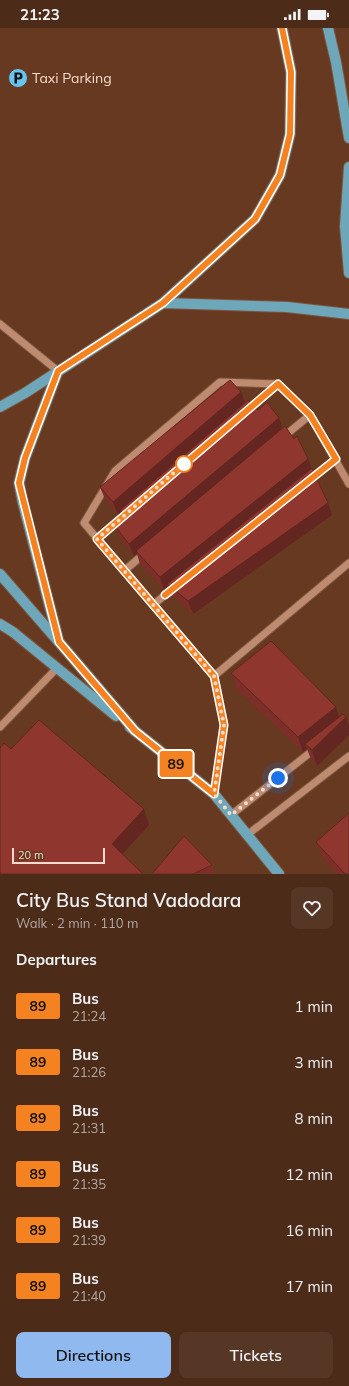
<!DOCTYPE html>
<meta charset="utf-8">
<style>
body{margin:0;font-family:Mulish,sans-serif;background:#563725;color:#f1f3f6;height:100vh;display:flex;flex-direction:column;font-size:15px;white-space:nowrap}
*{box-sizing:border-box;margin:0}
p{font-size:13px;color:#b2a7a2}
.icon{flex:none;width:22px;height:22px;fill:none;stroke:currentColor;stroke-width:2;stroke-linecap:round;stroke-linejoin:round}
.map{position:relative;height:846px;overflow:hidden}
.sheet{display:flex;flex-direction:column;background:#4c2b18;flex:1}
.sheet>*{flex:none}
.badge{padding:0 8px;border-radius:3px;font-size:14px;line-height:26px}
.scale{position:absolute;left:12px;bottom:10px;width:93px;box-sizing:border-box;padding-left:4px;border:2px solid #f6dacb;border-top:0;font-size:11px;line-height:14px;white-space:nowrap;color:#f6dacb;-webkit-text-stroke:3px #663920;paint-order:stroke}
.you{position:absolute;width:20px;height:20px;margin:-10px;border:3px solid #fff;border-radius:50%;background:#1a73e8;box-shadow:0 0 0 6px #1a73e833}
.map>.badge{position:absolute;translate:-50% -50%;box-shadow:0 0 0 2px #fff}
h2{padding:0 16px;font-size:15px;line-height:36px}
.round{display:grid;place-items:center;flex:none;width:42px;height:42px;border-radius:8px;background:#563725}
.headline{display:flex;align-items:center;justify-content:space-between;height:68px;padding:0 16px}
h1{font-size:19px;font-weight:600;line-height:30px}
.button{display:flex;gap:8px;margin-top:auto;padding:8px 16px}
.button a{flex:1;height:46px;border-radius:8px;background:#90b9f0;color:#111;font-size:16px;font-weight:600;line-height:46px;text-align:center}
.button a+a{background:#563725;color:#f1f3f6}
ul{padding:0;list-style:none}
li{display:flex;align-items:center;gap:12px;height:56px;padding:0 16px}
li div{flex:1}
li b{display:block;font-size:15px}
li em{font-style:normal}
li .badge{min-width:44px;font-weight:700;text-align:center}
.status{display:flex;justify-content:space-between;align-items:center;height:28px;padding:0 20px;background:#4c2b18;direction:ltr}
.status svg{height:11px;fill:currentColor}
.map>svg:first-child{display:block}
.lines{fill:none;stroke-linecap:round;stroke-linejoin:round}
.minor-casing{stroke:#7d5740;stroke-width:9}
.major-casing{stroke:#7d5740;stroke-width:12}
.minor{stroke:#be8a70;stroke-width:7}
.major{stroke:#6ea7ba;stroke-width:10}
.wall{fill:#7b2f28}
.shaded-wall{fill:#642620}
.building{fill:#8f372e;stroke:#642620}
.line-casing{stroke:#fff;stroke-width:9}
.line{stroke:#f58220;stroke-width:6}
.walk{stroke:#f6dacb;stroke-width:4;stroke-dasharray:0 7.2}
.stop-dot{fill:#fff;stroke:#f58220;stroke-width:2}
.labels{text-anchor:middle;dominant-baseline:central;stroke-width:3;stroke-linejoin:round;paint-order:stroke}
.poi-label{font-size:14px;fill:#f6dacb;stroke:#663920;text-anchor:start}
</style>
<div class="status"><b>21:23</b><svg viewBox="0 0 49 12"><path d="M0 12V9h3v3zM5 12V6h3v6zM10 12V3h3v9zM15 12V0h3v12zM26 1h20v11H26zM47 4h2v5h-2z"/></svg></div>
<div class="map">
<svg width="349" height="846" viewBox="0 0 349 846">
<rect width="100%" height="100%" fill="#663920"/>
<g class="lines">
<g class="minor-casing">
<g id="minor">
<polyline points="0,296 58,343"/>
<polyline points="247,382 278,356"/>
<polyline points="282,410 310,387"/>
<polyline points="308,453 336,431"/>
<polyline points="97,511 128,484"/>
<polyline points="124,543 145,525"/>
<polyline points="153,577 176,558"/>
<polyline points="214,648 349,535"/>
<polyline points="0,699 57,640"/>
<polyline points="214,766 224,697 214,648 84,495 115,443 220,354 278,356 310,387 349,456"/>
<polyline points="231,787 316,720"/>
<polyline points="247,807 349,728"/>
</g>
</g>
<g class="major-casing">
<g id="major">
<polyline points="328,0 336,34 349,110"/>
<polyline points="349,139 345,198 349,245"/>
<polyline points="163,275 255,191 280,147 290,106 291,44 282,0"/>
<polyline points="58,343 25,430 19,455 23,475 59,614 135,703"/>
<polyline points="0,379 25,365 163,275 287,279 349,286"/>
<polyline points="0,546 58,613"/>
<polyline points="0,596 13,604 116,688"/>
<polyline points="130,699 214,766 279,846"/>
</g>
</g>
<use href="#minor" class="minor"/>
<use href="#major" class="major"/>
</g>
<g class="wall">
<polygon points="241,364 245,375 258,382 282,400 308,431 311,441 332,487 193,586 172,568 168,558 164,562 140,536 137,526 134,528 120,511 115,498 123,492 121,484 118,487 105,471 100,459"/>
<polygon points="231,645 339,689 346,689 349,698 349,707 317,738 311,731 307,721 303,724 236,661"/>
<polygon points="316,814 349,846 337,846 322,829"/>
<polygon points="212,837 215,846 152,846"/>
</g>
<g class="shaded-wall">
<polygon points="241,364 246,377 120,482 121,484 118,487 113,474"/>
<polygon points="279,390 283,403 136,523 137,526 134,528 129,516"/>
<polygon points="308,431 312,443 167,556 168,558 164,562 160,549"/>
<polygon points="328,475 332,487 193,586 188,573"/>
<polygon points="336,679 341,694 346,689 349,698 349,707 317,738 312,722 305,716 307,721 303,724 298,709"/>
<polygon points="144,781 149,797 117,832 112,816"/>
</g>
<g class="building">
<polygon points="230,352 241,364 113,474 100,459"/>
<polygon points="248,372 258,382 267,374 279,390 129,516 115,498 126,489 120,482"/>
<polygon points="285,398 294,411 297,408 308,431 160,549 136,523"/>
<polygon points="312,440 328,475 188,573 167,556"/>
<polygon points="271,613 336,679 298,709 231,645"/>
<polygon points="343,686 346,689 312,722 305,716"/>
<polygon points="39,692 144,781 112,816 143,846 0,846 0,720 4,715 11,721"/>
<polygon points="349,785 349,846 345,846 316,814"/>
<polygon points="184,808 212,837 193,846 152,846"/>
</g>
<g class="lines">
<g class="line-casing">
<polyline id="line" points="165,567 336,431 310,387 278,356 97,511 214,648 224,697 214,766 135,703 59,614 19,455 25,430 58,343 163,275 255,191 280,147 290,106 291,44 282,0"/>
</g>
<use href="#line" class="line"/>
<polyline class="walk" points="184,436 97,511 214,648 224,697 214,766 231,787 278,750"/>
</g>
<defs>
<g id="parking-disc" transform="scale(1)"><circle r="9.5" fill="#65c5ee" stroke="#663920"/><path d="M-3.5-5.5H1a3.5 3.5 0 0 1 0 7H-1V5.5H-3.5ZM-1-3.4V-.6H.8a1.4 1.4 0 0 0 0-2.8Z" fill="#111"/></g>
</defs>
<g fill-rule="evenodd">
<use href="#parking-disc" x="18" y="50"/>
</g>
<circle class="stop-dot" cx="184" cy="436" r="8"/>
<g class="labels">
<g class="poi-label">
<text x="32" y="50">Taxi Parking</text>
</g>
</g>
</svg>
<div class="scale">20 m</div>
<div class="you" style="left:278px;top:750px"></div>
<b class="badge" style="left:176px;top:736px;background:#f58220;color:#111">89</b>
</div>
<section class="sheet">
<div class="headline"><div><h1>City Bus Stand Vadodara</h1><p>Walk · 2 min · 110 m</p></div><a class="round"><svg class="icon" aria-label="heart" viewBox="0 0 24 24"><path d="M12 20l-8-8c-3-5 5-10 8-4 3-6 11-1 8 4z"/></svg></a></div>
<h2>Departures</h2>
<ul>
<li><span class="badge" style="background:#f58220;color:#111">89</span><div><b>Bus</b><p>21:24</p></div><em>1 min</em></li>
<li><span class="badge" style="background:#f58220;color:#111">89</span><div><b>Bus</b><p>21:26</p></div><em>3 min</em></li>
<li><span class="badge" style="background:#f58220;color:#111">89</span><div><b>Bus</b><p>21:31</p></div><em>8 min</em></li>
<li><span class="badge" style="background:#f58220;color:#111">89</span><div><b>Bus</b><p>21:35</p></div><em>12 min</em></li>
<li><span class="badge" style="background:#f58220;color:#111">89</span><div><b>Bus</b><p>21:39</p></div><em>16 min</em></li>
<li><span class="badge" style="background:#f58220;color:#111">89</span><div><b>Bus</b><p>21:40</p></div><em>17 min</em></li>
</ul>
<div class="button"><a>Directions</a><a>Tickets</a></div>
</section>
